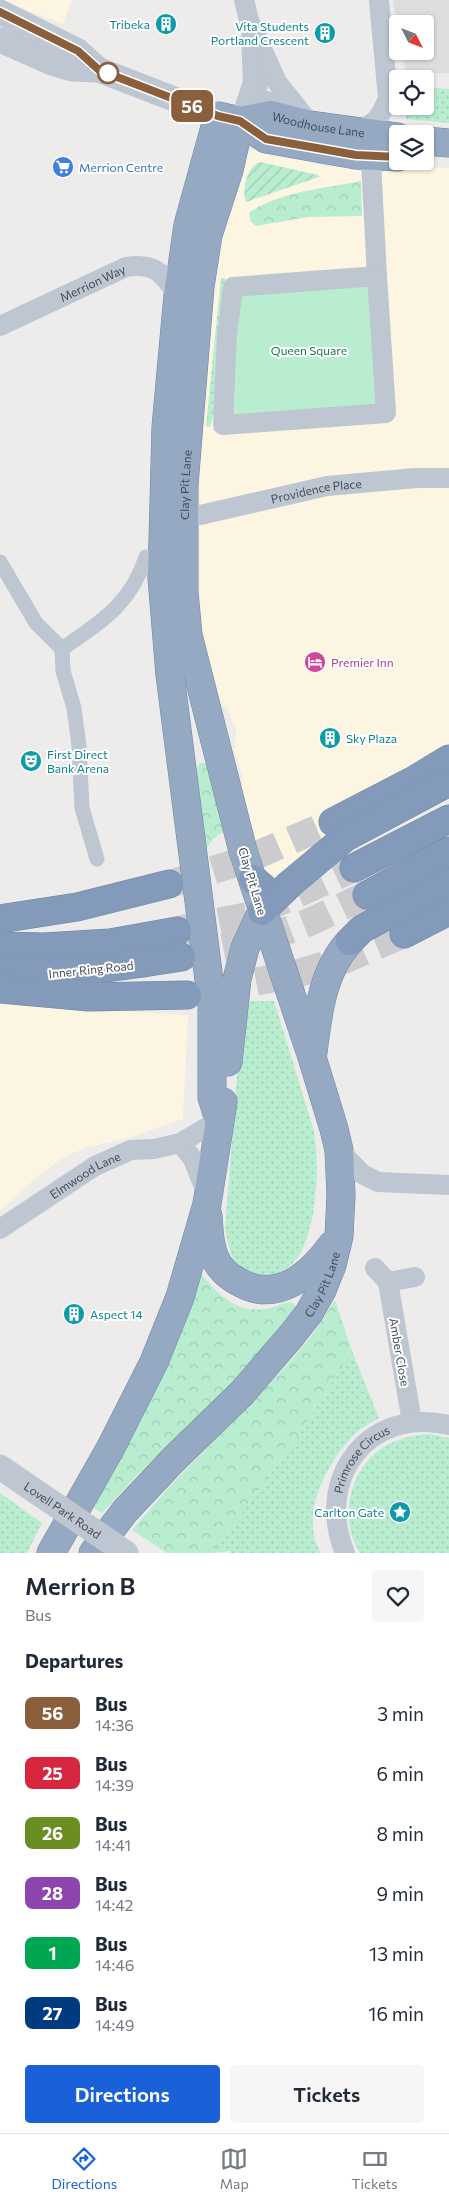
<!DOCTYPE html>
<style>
body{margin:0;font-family:Commissioner,sans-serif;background:#f6f6f7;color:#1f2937;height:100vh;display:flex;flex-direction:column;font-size:19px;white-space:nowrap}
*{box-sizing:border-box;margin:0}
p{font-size:16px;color:#747a83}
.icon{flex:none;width:28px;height:28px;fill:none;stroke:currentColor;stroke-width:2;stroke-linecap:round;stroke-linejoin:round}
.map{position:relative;height:1553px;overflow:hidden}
.details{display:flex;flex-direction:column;background:#fff;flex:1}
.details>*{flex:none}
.badge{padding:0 10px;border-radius:8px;font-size:18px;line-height:32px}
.needle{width:32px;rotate:132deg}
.fabs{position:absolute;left:389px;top:15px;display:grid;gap:10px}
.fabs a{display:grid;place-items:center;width:45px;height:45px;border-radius:5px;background:#fff;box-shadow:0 1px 4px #0004;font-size:25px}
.map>.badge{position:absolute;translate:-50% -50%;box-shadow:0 0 0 2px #fff}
h2{padding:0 25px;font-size:19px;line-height:45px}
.round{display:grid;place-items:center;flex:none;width:52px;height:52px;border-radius:5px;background:#f6f6f7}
.overview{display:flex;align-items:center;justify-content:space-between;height:85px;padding:0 25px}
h1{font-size:24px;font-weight:600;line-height:38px}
.primary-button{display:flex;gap:10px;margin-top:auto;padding:10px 25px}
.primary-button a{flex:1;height:58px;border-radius:5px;background:#1a61d9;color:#fff;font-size:20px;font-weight:600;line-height:58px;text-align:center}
.primary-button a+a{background:#f6f6f7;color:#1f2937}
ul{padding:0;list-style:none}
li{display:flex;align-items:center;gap:15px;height:60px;padding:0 25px}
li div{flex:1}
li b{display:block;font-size:19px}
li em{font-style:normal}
li .badge{min-width:55px;font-weight:700;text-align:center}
.tabs{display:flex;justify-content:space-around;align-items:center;height:70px;border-top:1px solid #e0e1e3;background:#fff;font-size:14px;color:#747a83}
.tabs a{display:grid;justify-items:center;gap:2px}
.tabs .current{color:#1a61d9}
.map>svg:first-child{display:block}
.commercial{fill:#fbf5e2}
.education{fill:#dfdcdd}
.grass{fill:url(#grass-dots)}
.forest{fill:url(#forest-crowns)}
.park{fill:#b8edd0}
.garden{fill:url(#garden-furrows)}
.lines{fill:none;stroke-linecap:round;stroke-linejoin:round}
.motorway-tunnel{stroke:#cccbce;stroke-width:28;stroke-dasharray:28 14;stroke-linecap:butt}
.trunk-casing{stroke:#6e85a6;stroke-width:29}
.motorway-casing{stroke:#6e85a6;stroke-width:29}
.pedestrian{stroke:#bec6d1;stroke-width:15}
.minor{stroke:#bec6d1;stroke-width:20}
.tertiary{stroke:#bec6d1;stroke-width:25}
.trunk{stroke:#96a9c3;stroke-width:28}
.motorway{stroke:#839abb;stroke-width:28}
.tertiary-bridge{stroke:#bec6d1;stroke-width:25}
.line-casing{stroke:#fff;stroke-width:11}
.line{stroke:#8b5e3c;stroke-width:8}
.stop-dot{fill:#fff;stroke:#8b5e3c;stroke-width:2.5}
.labels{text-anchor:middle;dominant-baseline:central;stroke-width:4;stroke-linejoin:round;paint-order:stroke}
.culture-label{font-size:12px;fill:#0d838f;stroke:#fff;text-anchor:end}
.street-label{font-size:12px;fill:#444d58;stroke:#fff}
.shop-label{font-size:12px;fill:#366cbe;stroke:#fff;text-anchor:start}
.park-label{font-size:12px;fill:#17774e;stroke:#fff}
.hotel-label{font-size:12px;fill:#b23c85;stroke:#fff;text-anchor:start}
</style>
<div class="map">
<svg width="449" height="1553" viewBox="0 0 449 1553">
<defs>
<pattern id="grass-dots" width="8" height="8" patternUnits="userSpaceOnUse" patternTransform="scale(1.25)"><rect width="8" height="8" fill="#b8edd0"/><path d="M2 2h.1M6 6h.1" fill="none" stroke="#9fcdb5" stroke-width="1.8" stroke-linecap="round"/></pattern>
<pattern id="forest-crowns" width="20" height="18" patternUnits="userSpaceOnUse" patternTransform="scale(1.25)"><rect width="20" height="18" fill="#b8edd0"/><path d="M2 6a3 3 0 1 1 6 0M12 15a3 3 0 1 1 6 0" fill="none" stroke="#9fcdb5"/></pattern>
<pattern id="garden-furrows" width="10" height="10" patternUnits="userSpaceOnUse" patternTransform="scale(1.25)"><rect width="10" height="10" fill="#b8edd0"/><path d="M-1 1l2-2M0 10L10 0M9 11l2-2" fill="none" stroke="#9fcdb5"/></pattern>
</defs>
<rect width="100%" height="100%" fill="#eeebeb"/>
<g class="commercial">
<polygon points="0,0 72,0 63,24"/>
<polygon points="264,147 278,153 325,166 359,168 363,175 381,174 387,166 449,168 449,747 339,835 287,870 275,875 262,873 240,798 243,777 234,750 236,731 228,709 218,702 195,607 196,418 212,261 243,157 255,149"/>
<polygon points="0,1000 31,1006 188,1015 183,1119 131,1137 85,1148 62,1158 36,1178 0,1211"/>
</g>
<polygon class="education" points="393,0 449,0 449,73 406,74 402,51 425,51 425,24 398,24 397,27"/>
<g class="grass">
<polygon points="425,87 449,89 449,123 406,119 405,106 425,106"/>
<polygon points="221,278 225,278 226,286 214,413 210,427 206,426"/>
<path d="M243,1001H274L314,1131C320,1164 318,1242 290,1266C284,1270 276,1274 269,1277C232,1269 232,1263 225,1228Z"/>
<path d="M352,1351L379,1418C371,1423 360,1428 354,1435C328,1461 298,1516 321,1553H231L230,1551L212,1553L296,1439Z"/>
<path d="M429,1434L449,1438V1553H360C337,1518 350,1465 387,1445C400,1438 414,1435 429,1434Z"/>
<polygon points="0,1493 42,1523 27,1553 0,1553"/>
</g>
<g class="forest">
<path d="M361,181L362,216L308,217L256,226L251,222L249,213C277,192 327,188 361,181Z"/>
<path d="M200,763H205L210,767L224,832C210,838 207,847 202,860L197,769Z"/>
<path d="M197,1274L202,1275C222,1298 238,1315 271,1308C279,1306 285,1301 293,1303L296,1307V1314L228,1389L138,1474L102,1513L90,1506Z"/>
<polygon points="335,1300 352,1351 296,1439 212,1553 167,1553 132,1530 172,1484 282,1371 310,1338"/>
</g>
<polygon class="park" points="377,276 386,413 223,425 233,287"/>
<path class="garden" d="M260,162L318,175L319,177L246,202C241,191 247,166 260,162Z"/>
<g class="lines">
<g class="motorway-tunnel">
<polyline points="173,883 248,859 333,822"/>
<polyline points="178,930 248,916 354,868"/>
<polyline points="182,956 263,940 312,921 367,895"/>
<polyline points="215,990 299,973 346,959 404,934"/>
</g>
<g class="trunk-casing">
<g id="trunk">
<path id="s5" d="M240,121L271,115L311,125L398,137"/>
<polyline points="425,141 449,143"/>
<path d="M313,1052C318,1014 322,971 350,941"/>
<polyline points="228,1062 237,979 245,948 262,911"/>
<polyline points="219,1120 212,1097 212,1003 170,675 162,578 166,427 178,295 188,225 218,116 240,121 266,139 356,155 398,157"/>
<path d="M208,1216C209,1230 209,1245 215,1258C219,1268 229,1277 239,1282C277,1304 310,1275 332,1245"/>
<polyline points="51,1553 110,1449 154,1362 180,1297 207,1204 223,1102"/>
<path id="s6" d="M93,1553L125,1511L173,1460L242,1393L292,1335L309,1313L322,1290L332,1265L339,1236L341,1195L339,1150L334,1129L312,1057L243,851L188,635L184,592V485L200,287L208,235L229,170L240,121"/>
</g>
</g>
<g class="motorway-casing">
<g id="motorway">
<polyline points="333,822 416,779 449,759"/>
<polyline points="354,868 449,819"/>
<polyline points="253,879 269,893 280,893"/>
<polyline points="367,895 449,851"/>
<polyline points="262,911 291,883 346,837 449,782"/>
<polyline points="0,919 77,907 169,884"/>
<polyline points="404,934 449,911"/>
<polyline points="350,941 362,929 449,882"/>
<polyline points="0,946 44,947 110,943 177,931"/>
<path d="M0,973C61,975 121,967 181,957"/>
<polyline points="0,989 89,997 187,995"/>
</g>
</g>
<g class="pedestrian">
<polygon points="266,68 268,68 287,104 257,96"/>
<path d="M0,562L36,623L62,649C102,621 130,605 146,557"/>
<polyline points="62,649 63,671 74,708 79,746 82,808 97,859"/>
</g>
<g class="minor">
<polyline points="244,0 249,20 277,82 311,125"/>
<polyline points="240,121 253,82 251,37"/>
<path d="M353,132C374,124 380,120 388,98L379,0"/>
<polyline points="370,143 377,276"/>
<polygon points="377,276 386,413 223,425 227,335 233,287"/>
<path id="s1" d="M0,326L126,267C155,262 162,273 178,295"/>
<path id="s2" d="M185,517L200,515L327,486L416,478H449"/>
<polyline points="180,1143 193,1159 208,1197"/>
<polyline points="339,1150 362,1174 378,1182 449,1185"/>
<path id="s3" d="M0,1229L95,1166L131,1150L154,1149L180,1143L219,1120"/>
<polyline points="375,1268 388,1282"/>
<polyline points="412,1422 388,1282 415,1277"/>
<path id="s4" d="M345,1553C314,1479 368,1406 449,1425"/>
</g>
<g class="tertiary">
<polyline points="0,12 78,51 99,70 218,116"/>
<polyline points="0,40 52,63 72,69 99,70"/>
</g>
<use href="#trunk" class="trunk"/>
<use href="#motorway" class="motorway"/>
<path class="tertiary-bridge" id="s7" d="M0,1467L126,1553"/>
</g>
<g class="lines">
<g class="line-casing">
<polyline id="line" points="0,12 78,51 99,70 218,116 240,121 266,139 356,155 398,157"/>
</g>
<use href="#line" class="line"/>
</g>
<defs>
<g id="building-disc" transform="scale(1.125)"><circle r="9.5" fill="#0f9aa8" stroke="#fff"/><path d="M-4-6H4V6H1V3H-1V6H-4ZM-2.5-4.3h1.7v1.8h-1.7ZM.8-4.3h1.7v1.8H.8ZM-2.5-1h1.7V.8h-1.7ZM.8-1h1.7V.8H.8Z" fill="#fff"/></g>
<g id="supermarket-disc" transform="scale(1.125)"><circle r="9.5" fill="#3f7fe0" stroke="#fff"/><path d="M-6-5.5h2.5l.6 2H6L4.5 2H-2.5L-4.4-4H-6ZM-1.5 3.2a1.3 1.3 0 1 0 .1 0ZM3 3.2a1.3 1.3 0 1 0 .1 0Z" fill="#fff"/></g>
<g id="hotel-disc" transform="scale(1.125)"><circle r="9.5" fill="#d1479c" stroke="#fff"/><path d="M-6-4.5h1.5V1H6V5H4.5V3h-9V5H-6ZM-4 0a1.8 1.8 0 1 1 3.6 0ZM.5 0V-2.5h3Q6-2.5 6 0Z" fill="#fff"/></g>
<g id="theatre-disc" transform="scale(1.125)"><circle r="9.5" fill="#0f9aa8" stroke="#fff"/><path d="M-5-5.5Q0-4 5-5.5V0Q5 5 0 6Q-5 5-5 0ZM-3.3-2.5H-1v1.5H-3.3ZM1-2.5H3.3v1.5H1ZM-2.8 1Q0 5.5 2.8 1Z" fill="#fff"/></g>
<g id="sight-disc" transform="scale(1.125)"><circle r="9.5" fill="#0f9aa8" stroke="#fff"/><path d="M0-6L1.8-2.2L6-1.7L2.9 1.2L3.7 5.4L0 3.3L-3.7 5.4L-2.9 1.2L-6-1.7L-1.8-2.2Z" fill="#fff"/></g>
</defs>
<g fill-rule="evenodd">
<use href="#building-disc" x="166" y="24"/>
<use href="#building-disc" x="325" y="33"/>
<use href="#supermarket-disc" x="63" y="167"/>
<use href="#hotel-disc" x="315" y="662"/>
<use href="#building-disc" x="330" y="738"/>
<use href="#theatre-disc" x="31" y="761"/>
<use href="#building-disc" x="74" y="1314"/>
<use href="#sight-disc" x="400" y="1512"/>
</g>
<circle class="stop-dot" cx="108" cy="73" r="10"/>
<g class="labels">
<g class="culture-label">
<text x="150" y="24">Tribeka</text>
<text x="309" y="26">Vita Students<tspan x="309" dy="14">Portland Crescent</tspan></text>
<text x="346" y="738" text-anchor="start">Sky Plaza</text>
<text x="47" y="754" text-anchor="start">First Direct<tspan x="47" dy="14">Bank Arena</tspan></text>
<text x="90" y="1314" text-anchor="start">Aspect 14</text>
<text x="384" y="1512">Carlton Gate</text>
</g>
<g class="street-label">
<text stroke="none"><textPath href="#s5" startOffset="80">Woodhouse Lane</textPath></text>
<text stroke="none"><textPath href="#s1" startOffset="102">Merrion Way</textPath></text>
<text stroke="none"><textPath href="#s6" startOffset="1180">Clay Pit Lane</textPath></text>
<text stroke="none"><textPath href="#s2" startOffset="134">Providence Place</textPath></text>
<text transform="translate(253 881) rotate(73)">Clay Pit Lane</text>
<text transform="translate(91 969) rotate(-6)">Inner Ring Road</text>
<text stroke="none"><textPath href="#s3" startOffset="101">Elmwood Lane</textPath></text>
<text stroke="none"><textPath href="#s6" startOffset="355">Clay Pit Lane</textPath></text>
<text transform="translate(400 1352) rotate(80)">Amber Close</text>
<text stroke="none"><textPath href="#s4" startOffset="104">Primrose Circus</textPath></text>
<text stroke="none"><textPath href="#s7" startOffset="76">Lovell Park Road</textPath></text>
</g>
<g class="shop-label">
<text x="79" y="167">Merrion Centre</text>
</g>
<g class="park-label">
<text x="309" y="350">Queen Square</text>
</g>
<g class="hotel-label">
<text x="331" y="662">Premier Inn</text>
</g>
</g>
</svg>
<div class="fabs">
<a><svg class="needle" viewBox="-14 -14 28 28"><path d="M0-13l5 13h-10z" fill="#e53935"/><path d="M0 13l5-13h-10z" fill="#747a83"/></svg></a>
<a><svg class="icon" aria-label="locate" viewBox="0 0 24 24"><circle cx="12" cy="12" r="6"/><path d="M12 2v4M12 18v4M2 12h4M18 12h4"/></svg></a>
<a><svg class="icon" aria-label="layers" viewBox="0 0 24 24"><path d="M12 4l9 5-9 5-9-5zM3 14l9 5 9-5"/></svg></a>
</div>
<b class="badge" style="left:192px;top:106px;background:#8b5e3c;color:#fff">56</b>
</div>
<section class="details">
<div class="overview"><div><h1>Merrion B</h1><p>Bus</p></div><a class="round"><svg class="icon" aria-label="heart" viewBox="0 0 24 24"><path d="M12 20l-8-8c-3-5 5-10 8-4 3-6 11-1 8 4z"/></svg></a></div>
<h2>Departures</h2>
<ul>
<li><span class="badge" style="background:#8b5e3c;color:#fff">56</span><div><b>Bus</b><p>14:36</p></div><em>3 min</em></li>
<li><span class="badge" style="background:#d7263d;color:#fff">25</span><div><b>Bus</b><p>14:39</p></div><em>6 min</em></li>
<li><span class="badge" style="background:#6b8e23;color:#fff">26</span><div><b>Bus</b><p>14:41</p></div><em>8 min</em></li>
<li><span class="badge" style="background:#8e44ad;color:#fff">28</span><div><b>Bus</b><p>14:42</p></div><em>9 min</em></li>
<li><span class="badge" style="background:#00a651;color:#fff">1</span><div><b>Bus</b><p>14:46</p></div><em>13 min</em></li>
<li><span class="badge" style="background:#003b80;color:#fff">27</span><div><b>Bus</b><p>14:49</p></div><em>16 min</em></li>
</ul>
<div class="primary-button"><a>Directions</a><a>Tickets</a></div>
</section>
<nav class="tabs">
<a class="current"><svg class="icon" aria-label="directions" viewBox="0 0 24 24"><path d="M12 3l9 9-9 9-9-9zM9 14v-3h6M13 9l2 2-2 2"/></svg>Directions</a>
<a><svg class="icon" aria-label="map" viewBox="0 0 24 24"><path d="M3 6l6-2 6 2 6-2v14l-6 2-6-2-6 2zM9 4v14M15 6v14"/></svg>Map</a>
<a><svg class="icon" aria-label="tickets" viewBox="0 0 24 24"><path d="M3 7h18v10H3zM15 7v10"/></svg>Tickets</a>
</nav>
